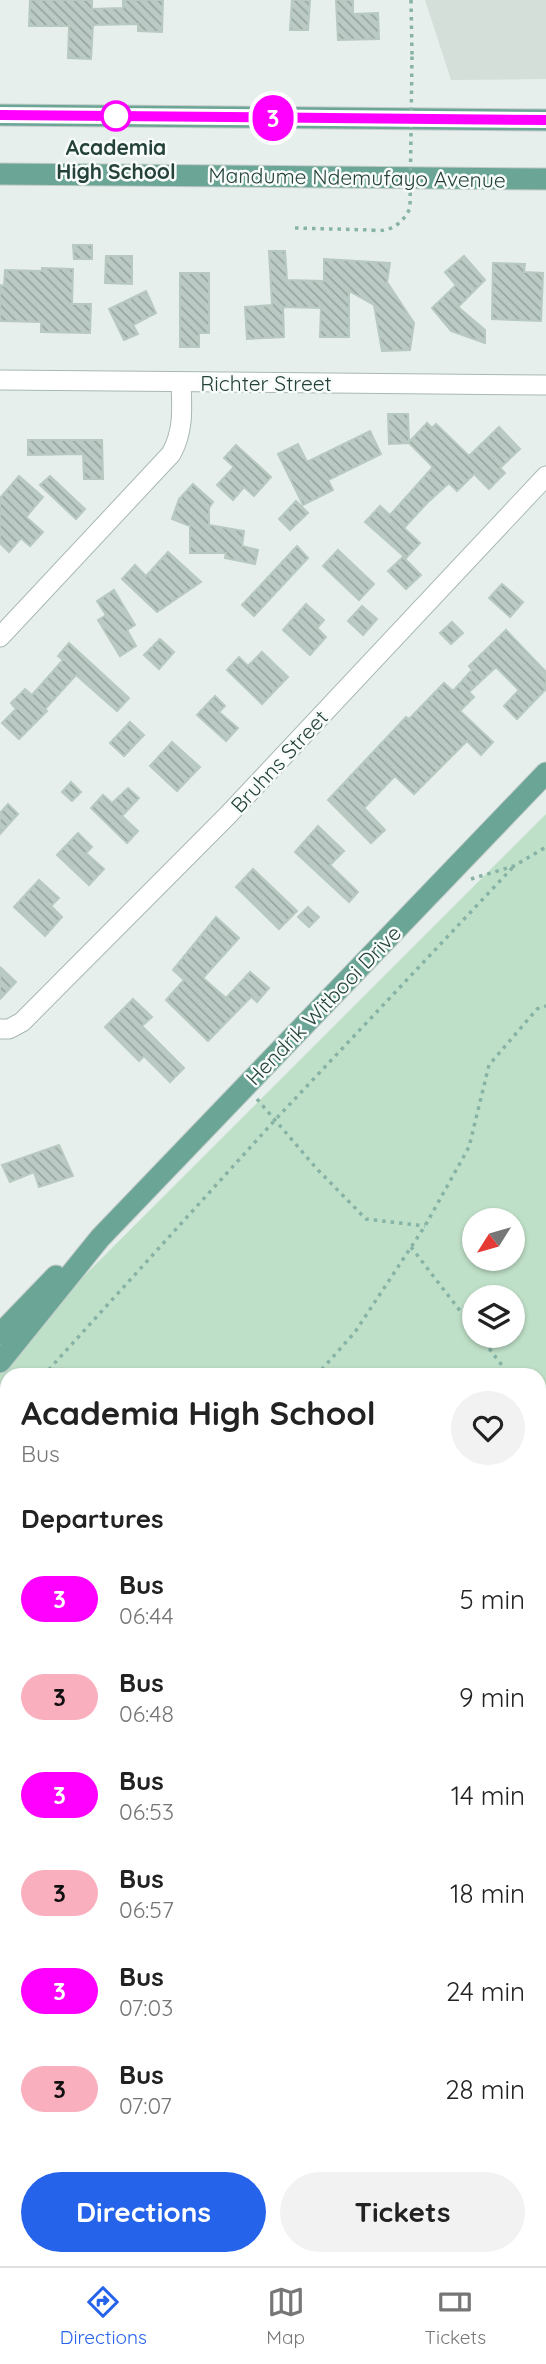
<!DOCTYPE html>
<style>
body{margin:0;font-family:Quicksand,sans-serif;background:#f2f2f2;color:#222;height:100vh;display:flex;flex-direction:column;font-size:26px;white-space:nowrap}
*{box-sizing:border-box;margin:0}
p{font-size:23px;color:#767676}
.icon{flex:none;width:38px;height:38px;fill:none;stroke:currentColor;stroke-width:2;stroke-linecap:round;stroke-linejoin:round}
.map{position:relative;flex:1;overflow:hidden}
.sheet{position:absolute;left:0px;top:1368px;width:546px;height:898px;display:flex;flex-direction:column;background:#fff;border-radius:21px 21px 0 0;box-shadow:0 2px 5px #0004}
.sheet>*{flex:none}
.badge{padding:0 14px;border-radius:23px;font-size:24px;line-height:46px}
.needle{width:46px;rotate:233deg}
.fabs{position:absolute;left:462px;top:1208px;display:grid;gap:14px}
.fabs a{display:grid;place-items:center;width:63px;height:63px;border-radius:50%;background:#fff;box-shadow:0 2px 5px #0004;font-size:35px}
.map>.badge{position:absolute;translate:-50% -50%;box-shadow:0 0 0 4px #fff}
h2{padding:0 21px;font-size:26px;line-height:63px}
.round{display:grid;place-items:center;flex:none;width:74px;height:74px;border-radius:37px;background:#f2f2f2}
.overview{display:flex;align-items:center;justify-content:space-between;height:119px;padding:0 21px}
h1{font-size:33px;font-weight:800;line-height:52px}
.action{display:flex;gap:14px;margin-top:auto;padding:14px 21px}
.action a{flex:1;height:80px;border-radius:42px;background:#2563eb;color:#fff;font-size:28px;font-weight:800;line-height:80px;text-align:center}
.action a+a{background:#f2f2f2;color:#222}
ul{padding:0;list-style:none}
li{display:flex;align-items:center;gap:21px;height:98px;padding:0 21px}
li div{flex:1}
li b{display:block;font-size:26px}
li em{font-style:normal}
li .badge{min-width:77px;font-weight:700;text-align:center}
.dock{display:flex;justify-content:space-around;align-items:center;height:98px;border-top:2px solid #e0e0e0;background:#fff;font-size:19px;color:#767676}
.dock a{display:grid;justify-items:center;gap:4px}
.dock .active{color:#2563eb}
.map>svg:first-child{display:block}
.built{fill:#d4dfda}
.green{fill:#bfe0c8;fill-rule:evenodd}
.building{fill:url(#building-back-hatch);stroke:#b8c9c2;stroke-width:2}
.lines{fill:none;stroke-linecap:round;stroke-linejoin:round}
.minor-casing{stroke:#a8b8b2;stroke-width:21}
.major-casing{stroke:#c2cac8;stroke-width:23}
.path{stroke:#86b3a5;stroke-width:3.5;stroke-dasharray:3.5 5;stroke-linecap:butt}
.minor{stroke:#fff;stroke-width:19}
.major{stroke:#6aa596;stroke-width:21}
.path-bridge{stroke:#86b3a5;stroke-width:3.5;stroke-dasharray:3.5 5;stroke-linecap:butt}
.line-casing{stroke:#fff;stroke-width:16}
.line{stroke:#ff00fe;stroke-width:10}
.stop-dot{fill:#fff;stroke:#ff00fe;stroke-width:3.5}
.labels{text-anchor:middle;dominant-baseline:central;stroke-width:5;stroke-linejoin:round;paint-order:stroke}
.stop-label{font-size:21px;font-weight:bold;fill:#24423a;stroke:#f7fbf9}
.street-label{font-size:21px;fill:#24423a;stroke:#f7fbf9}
</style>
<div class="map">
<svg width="546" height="2266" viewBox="0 0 546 2266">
<defs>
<pattern id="building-back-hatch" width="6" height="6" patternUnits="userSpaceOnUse" patternTransform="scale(1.75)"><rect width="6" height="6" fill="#bbcac4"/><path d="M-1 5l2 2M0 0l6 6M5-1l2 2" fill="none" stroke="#98a6a0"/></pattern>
</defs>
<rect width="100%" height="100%" fill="#e6efeb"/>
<polygon class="built" points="425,0 546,0 546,79 451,80"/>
<path class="green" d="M546,814V2266H0V1367L24,1336ZM474,1220H513V1258H474ZM474,1297H513V1335H474ZM7,1376H539V2259H7Z"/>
<g class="building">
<polygon points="30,0 92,0 92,9 123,8 123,0 163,0 162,32 138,31 138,24 93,25 91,59 68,58 69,26 29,26"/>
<polygon points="292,0 310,0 308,30 290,30"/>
<polygon points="336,0 353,0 353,14 378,13 379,39 338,40"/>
<polygon points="73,245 92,245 92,259 74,259"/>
<polygon points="269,251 285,251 287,280 324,281 324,259 390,263 387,282 414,323 410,350 382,351 374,305 349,291 349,337 320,337 321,308 283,307 284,337 247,339 245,307 272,305"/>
<polygon points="106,256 132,256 132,284 105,283"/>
<polygon points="464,256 485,280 458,307 485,330 485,343 451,331 432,308 456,285 445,272"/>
<polygon points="493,263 525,264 524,272 543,273 541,321 492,319"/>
<polygon points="42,268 73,269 72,304 91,304 90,333 41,332 41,322 0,321 0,285 4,286 5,270 42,271"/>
<polygon points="180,273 209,273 209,333 199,333 199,347 180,347"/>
<polygon points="146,291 156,313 133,325 138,334 124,340 109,309"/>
<polygon points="388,414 408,414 409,442 427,423 432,428 436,424 469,456 499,427 520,449 500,468 505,473 489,489 474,474 457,491 449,483 427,503 404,528 420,543 406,558 365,522 380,506 390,515 433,467 409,443 389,444"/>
<polygon points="370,431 381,454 328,480 333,490 303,505 278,454 298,444 307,462"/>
<polygon points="28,440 102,440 103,479 84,479 83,454 28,455"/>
<polygon points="236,445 271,477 254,496 244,487 233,500 217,485 234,467 224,458"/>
<polygon points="19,476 43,497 26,517 43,532 30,546 21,538 9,552 0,543 0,498"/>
<polygon points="50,476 85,509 76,519 40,485"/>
<polygon points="193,484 213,502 209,508 209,525 244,531 242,546 258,550 255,564 225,558 226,553 190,553 190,526 172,519 179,499"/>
<polygon points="296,501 308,513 290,530 279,519"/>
<polygon points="297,546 308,558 254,616 242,605"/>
<polygon points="338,550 374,584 359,600 323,566"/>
<polygon points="168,552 201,582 157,612 122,579 135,565 146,576"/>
<polygon points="403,557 421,575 406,589 388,571"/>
<polygon points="502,584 523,602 510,617 489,598"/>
<polygon points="114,590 135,625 127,630 136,646 120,656 98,620 106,615 97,601"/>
<polygon points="306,604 324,620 317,628 326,637 310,655 283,630"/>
<polygon points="362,606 377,619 363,635 348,621"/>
<polygon points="452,622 463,633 451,644 440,633"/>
<polygon points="506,630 546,672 546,689 517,719 504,706 519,690 496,667 469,692 474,697 460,711 493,742 481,755 467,741 414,794 395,776 364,808 385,830 371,843 328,800 406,717 409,719 444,683 453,691 472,670 469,666"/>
<polygon points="160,639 174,652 159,669 144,655"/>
<polygon points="69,643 129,698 117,711 76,675 45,709 47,711 19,739 2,723 16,709 11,703 25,689 32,695 63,660 58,656"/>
<polygon points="262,652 288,677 262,704 227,670 239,657 248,666"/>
<polygon points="215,696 225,706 219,712 238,728 226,741 197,715"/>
<polygon points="130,722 144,735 124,756 110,743"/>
<polygon points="172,742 200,767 177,791 150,766"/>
<polygon points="71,782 81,792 72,801 62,792"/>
<polygon points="128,788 139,798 122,816 138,831 127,843 91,808 103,795 112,803"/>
<polygon points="8,804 18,814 0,834 0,813"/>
<polygon points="318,826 344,851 330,865 358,892 349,902 295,852"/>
<polygon points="78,833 92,847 86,853 104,869 89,885 57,855"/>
<polygon points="253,869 297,911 279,929 236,887"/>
<polygon points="39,880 59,898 51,906 62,917 45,936 14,907"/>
<polygon points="308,907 319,917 309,927 298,917"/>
<polygon points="216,917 239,938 203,978 226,998 250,972 269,988 257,1002 251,997 208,1041 166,1000 184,980 173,970"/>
<polygon points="0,967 16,982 0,999"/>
<polygon points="133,999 152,1017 142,1026 184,1068 170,1082 144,1056 139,1061 105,1027"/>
<polygon points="59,1145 73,1176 39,1187 34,1172 10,1182 2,1165"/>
</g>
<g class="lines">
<g class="minor-casing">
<g id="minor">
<polyline points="0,380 546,385"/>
<path d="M0,637L171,454C184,431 182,408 181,383"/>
<polyline points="0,1029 9,1029 22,1022 228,815 546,476"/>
<polyline points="0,1605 7,1612"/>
<polyline points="539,1829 546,1824"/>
<polyline points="539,2214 546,2222"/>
</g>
</g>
<g class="major-casing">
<g id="major">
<polyline points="0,115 546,120"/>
<polyline points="0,174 546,179"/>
<polyline points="0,1334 56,1276"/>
<polyline points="0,1362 100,1238 546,773"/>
</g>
</g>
<g class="path">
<polyline points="411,0 412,55"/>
<polyline points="295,228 372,230"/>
<polyline points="471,879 514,866 546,847"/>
<polyline points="257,1099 317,1169 366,1219 425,1226"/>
<polyline points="411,1247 474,1329"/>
<polyline points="479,1335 510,1376"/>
<polyline points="43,1376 275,1120 514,866"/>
<polyline points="316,1376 355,1332 425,1226 469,1147 489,1065 537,1009 546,1006"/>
<polyline points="539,1413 546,1422"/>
<polyline points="0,1423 7,1416"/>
<polyline points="0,2196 7,2192"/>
<polyline points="539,2250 545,2240"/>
<polyline points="535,2266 535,2259"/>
</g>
<use href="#minor" class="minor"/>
<use href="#major" class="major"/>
<path class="path-bridge" d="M372,230C389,233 403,224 410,208L412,55"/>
</g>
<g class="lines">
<g class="line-casing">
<polyline id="line" points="0,115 546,120"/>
</g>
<use href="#line" class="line"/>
</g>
<circle class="stop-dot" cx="116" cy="116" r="14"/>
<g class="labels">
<g class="stop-label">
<text x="116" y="147">Academia<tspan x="116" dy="24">High School</tspan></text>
</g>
<g class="street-label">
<text transform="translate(357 177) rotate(1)">Mandume Ndemufayo Avenue</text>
<text x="266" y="383">Richter Street</text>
<text transform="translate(279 761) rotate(-47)">Bruhns Street</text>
<text transform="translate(323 1005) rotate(-46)">Hendrik Witbooi Drive</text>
</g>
</g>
</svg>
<div class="fabs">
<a><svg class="needle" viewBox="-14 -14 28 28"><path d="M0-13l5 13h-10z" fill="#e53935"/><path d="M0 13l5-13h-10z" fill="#767676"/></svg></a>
<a><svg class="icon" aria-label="layers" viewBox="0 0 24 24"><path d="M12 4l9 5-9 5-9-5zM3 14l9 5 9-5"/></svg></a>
</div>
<b class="badge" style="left:273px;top:118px;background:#ff00fe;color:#fff">3</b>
<section class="sheet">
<div class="overview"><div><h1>Academia High School</h1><p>Bus</p></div><a class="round"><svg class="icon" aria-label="heart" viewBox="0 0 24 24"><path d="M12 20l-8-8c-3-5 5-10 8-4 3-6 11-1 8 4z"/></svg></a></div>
<h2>Departures</h2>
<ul>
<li><span class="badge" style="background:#ff00fe;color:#fff">3</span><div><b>Bus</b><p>06:44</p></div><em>5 min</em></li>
<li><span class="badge" style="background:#faafbe;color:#111">3</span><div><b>Bus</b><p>06:48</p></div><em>9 min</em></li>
<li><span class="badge" style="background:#ff00fe;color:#fff">3</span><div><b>Bus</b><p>06:53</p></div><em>14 min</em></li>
<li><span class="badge" style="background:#faafbe;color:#111">3</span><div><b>Bus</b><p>06:57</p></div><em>18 min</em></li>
<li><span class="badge" style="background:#ff00fe;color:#fff">3</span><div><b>Bus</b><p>07:03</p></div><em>24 min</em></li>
<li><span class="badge" style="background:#faafbe;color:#111">3</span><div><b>Bus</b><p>07:07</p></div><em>28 min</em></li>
</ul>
<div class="action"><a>Directions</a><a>Tickets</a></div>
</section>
</div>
<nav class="dock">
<a class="active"><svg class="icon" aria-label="directions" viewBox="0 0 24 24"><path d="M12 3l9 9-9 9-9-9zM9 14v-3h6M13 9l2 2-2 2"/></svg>Directions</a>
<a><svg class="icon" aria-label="map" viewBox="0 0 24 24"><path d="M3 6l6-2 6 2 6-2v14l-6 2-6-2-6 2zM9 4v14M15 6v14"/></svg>Map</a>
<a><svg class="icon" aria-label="tickets" viewBox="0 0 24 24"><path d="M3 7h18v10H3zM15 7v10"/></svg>Tickets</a>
</nav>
